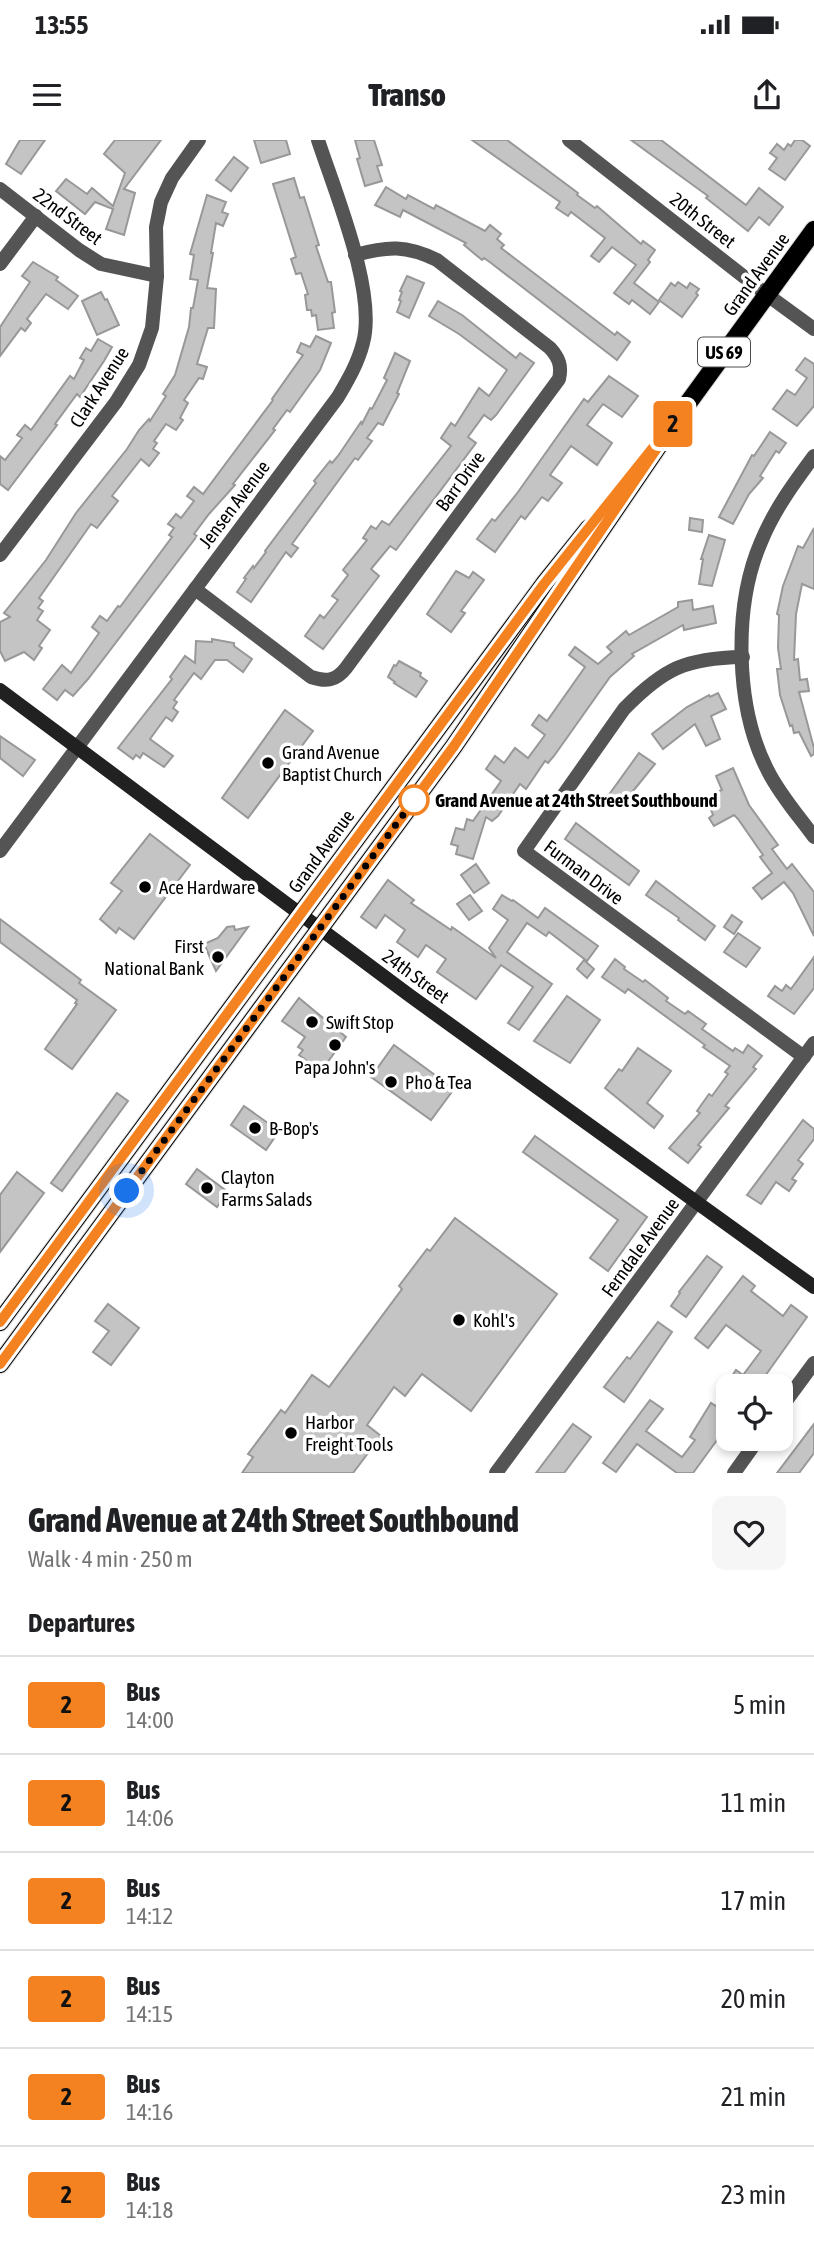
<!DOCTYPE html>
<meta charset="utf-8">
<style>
body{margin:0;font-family:"Asap Condensed",sans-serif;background:#f6f6f6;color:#202124;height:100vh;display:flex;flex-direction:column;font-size:26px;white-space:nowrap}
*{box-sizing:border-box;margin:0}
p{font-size:23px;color:#757577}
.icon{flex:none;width:38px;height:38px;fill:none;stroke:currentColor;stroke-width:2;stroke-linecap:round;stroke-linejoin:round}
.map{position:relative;height:1333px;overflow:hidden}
.details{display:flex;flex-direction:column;background:#fff;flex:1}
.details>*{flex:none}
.badge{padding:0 14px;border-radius:5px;font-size:24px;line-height:46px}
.fabs{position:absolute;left:716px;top:1234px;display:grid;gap:14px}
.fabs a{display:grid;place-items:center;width:77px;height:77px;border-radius:14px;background:#fff;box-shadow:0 4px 10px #0003;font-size:35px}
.you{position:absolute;width:35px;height:35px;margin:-18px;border:5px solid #fff;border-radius:50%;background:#1a73e8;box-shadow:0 0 0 10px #1a73e833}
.map>.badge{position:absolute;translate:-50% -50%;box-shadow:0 0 0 4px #fff}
h2{padding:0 28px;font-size:26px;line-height:63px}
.round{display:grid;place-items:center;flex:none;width:74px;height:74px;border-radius:14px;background:#f6f6f6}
.overview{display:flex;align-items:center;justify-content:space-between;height:119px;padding:0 28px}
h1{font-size:33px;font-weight:800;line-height:52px}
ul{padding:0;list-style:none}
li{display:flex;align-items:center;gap:21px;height:98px;padding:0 28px;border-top:2px solid #e0e0e0}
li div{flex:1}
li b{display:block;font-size:26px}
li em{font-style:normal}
li .badge{min-width:77px;font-weight:700;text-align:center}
.status{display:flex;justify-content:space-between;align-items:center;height:49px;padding:0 35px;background:#fff;direction:ltr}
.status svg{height:19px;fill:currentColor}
header{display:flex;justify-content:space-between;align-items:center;height:91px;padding:0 28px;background:#fff;font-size:32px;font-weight:800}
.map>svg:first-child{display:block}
.building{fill:#c4c4c4;stroke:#989898;stroke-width:2}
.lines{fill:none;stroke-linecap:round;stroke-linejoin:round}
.primary-casing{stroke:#dbdbdb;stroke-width:20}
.minor{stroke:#545454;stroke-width:14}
.tertiary{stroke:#545454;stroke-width:14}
.secondary{stroke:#212121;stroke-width:14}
.primary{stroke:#000;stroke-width:18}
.line-casing{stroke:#fff;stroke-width:16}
.line{stroke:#f58220;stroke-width:10}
.walk{stroke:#000;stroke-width:7;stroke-dasharray:0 12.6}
.poi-dot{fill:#000;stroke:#fff;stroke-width:2.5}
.stop-dot{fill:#fff;stroke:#f58220;stroke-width:3.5}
.labels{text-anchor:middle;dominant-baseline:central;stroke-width:7;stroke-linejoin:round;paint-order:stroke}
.shield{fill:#fff;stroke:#4c4c4c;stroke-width:2}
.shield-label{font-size:18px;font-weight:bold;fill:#000}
.street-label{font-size:19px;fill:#000;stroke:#fff}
.poi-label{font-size:19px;fill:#000;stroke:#fff;text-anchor:start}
.stop-label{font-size:19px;font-weight:bold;fill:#000;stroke:#fff;text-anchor:start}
</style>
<div class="status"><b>13:55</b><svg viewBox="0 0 49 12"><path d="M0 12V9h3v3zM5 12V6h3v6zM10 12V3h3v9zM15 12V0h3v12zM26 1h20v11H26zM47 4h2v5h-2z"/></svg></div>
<header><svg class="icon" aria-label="menu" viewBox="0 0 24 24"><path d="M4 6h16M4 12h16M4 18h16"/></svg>Transo<svg class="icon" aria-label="share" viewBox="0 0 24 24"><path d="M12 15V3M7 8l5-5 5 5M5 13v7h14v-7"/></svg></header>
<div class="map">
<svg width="814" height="1333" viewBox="0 0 814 1333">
<rect width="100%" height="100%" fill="#fff"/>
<g class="building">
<polygon points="20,0 45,0 21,34 6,24"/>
<polygon points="115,0 161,0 124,49 135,53 124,95 106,89 113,69 95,62 85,74 56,51 66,39 87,54 92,48 113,66 125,33 104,14"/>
<polygon points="254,0 286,0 290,14 261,23"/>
<polygon points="355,0 374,0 382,25 377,26 382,41 365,46 357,19 360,18"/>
<polygon points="472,0 507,0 578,53 577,55 595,68 597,66 641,104 643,101 655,110 648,120 650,122 634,143 659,162 650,174 632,160 629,164 614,153 636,125 612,107 599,122 591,116 605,98 571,72 568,76 556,68 560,62"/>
<polygon points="631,0 661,0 746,65 759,48 783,67 769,85 759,77 748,91 706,58 708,56"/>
<polygon points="795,0 802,0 810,6 785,40 769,29 777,18 770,13 777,4 784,10 788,4 791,6"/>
<polygon points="234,17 248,28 231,51 216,40"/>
<polygon points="294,38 300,58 304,57 319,105 316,106 328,142 331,142 335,172 332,173 334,188 318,190 316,175 312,176 311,170 307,170 305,155 308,154 301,133 296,134 291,119 296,117 273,44"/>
<polygon points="386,47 406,59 408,55 434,69 436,65 485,91 490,85 501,94 497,99 504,105 501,108 615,195 617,192 630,202 617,220 491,123 484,118 482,120 464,105 466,103 403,70 400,77 375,65"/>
<polygon points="207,55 226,62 222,72 228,74 223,86 216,83 211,113 213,113 207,148 216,149 214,188 208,188 197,224 207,227 203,239 199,238 184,260 188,263 180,278 183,280 176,290 166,284 154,301 157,303 153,309 159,313 149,326 141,319 112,356 118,361 97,388 91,384 39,458 43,461 38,468 43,471 37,480 50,490 39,506 42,508 34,520 24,512 5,521 0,511 0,482 10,477 4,473 46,420 76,373 127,309 139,290 149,279 150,281 166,256 163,254 175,235 189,187 191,168 193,168 198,140 190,139 194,115 190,114"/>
<polygon points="33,122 58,137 56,140 78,156 68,169 46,154 27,179 31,183 25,191 21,188 0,216 0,187 30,142 22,136"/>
<polygon points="407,136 424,143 409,178 397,172 401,161 399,160 402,152 400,151"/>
<polygon points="678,142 687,148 690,143 699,149 696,153 698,155 682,177 659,160 671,143 675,146"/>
<polygon points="101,152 105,160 107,159 119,185 97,195 82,161"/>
<polygon points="438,161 462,175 516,218 520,213 534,223 496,275 491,280 484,275 468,297 476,303 396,410 390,406 371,429 379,436 323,509 305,496 320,475 324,478 338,460 332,456 348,435 343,430 367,400 363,398 371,386 376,389 382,381 389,385 451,306 441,298 451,283 455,286 479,248 489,256 507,230 459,194 429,176"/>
<polygon points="316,196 331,203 320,230 290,272 287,270 273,289 275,290 233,344 235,345 209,374 194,394 197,396 88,539 73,556 65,550 57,560 43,549 62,525 71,533 99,493 92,487 100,476 107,481 118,466 120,467 172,397 169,395 174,388 168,384 176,374 181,378 194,361 187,356 194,347 203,354 273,260 272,259 303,215 297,212 301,203 310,207"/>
<polygon points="98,199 112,207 104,221 80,257 77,254 55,284 57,285 8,350 0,344 0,316 5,320 22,298 17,295 25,285 31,290 70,236 74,239 84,220 80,218 86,208 91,211"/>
<polygon points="395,213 410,221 397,253 399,254 383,285 378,283 367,298 372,301 358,320 355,318 292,404 298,408 291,417 286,412 251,462 237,452 246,439 244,438 253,426 254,428 266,412 265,411 316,343 314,341 330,321 332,323 338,316 361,282 362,284 370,268 372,269 387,240 384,238"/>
<polygon points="805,218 814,224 814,266 797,286 773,269 787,250 795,255 807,238 796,230"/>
<polygon points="609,236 638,256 622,277 603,264 587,285 612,303 597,325 571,306 550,335 562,343 548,361 542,357 525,379 521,376 495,412 477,399 492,379 495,381 518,352 584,259 588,262"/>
<polygon points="770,292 786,303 779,313 776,311 760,336 763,338 749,354 733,384 719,377 752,315 754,316"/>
<polygon points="690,378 703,380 702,392 689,390"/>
<polygon points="814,388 814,449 802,444 796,474 794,520 798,519 800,540 807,539 809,551 799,552 814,608 814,614 811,616 799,592 794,593 792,585 790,586 780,555 777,529 781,529 778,508 779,475 777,474 783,446 798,406 803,408"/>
<polygon points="709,395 725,400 712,446 699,444 703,419 701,419"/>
<polygon points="456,431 469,438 473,432 484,440 461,471 465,473 451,492 427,474"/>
<polygon points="692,460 693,470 713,466 716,483 684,490 683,485 632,514 634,516 610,537 554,616 548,623 545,621 526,649 520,644 498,676 492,681 486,677 473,719 456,714 458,706 451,704 456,688 464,690 467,679 473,681 501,641 486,629 495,616 504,623 515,608 528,618 545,595 532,585 539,575 547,581 585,527 569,515 575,507 598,524 612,512 607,507 626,491 629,495 678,467 678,462"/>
<polygon points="212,499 234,503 234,506 252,519 243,532 227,520 215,520 201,539 194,533 174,560 177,562 173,568 178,572 172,581 166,577 150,599 173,616 164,627 143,613 140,618 136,615 133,619 118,608 172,539 170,537 185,516 195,523 196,501 212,502"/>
<polygon points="399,521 421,533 420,536 427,541 416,557 394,543 395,542 388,537 394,525 396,526"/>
<polygon points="718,553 726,569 711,576 720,599 706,606 695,584 663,609 652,594 687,567 709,555 710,557"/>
<polygon points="285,570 313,591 248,678 222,658"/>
<polygon points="0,596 35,620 23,636 0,618"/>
<polygon points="639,613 655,624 621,666 608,656"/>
<polygon points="733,628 749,665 778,705 772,709 787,729 792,724 814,752 814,796 793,753 784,742 762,759 753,748 772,733 760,717 763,715 738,679 734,675 714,686 709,678 713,675 706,657 722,650 716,636"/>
<polygon points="576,683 639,731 629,745 565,699"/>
<polygon points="150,694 190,725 134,799 119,788 116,793 100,779 122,751 111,743"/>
<polygon points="476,724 489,743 474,753 461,735"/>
<polygon points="388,740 414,760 411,763 451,790 452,787 496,818 489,808 508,780 493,769 502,755 512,761 513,760 538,778 545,768 598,806 587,821 549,792 546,796 527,783 507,812 552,844 519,890 508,883 533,847 501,825 476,859 437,832 446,819 426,805 418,817 397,802 405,790 385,775 376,788 361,777"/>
<polygon points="656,741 715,786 705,800 678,780 679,778 646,755"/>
<polygon points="470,755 482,771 469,780 457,764"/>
<polygon points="732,775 742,782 734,794 724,787"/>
<polygon points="0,779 81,840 79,843 116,870 72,929 45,909 77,864 75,863 77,860 0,802"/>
<polygon points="234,786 235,790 248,787 216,831 204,804 218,798 227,787"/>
<polygon points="738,793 760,808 746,827 724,812"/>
<polygon points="814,817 814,848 794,874 768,856 775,846 782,851 786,845 791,849"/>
<polygon points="615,819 625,827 624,829 643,842 645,840 658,850 668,858 666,861 685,874 688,871 706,884 702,889 733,911 735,908 743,913 748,905 762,916 753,927 756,929 725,966 729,968 698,1005 701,1007 688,1023 669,1008 700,973 697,971 709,954 712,956 728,934 725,932 730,926 703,907 705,905 628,849 625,853 602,837"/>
<polygon points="584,820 594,829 587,838 577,829"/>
<polygon points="567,856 600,880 570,923 534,901"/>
<polygon points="299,858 346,897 321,931 299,915 303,910 298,907 305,897 282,881"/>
<polygon points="394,905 454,949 431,980 371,937"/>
<polygon points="638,908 671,931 647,963 663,976 654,988 605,948 619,929 622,931"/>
<polygon points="117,953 128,961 62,1051 51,1043"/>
<polygon points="244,966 279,991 266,1010 231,985"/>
<polygon points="803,980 814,989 814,999 798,1020 803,1024 792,1039 796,1041 789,1051 776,1042 761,1064 747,1055"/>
<polygon points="535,996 647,1077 608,1131 590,1118 618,1080 523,1012"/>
<polygon points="197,1029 228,1052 217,1067 186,1044"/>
<polygon points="17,1032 44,1053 0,1112 0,1055"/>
<polygon points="455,1078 557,1154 471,1271 422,1234 405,1256 394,1247 367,1285 381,1296 353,1333 242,1333 253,1317 248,1314 281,1270 285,1273 312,1235 329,1247 402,1149 399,1146 427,1109 430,1111"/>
<polygon points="707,1116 722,1127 686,1177 671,1166 680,1153 679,1152"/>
<polygon points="743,1136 755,1146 751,1151 783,1176 791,1165 807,1177 758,1246 735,1246 736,1244 730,1239 736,1230 743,1235 761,1211 726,1185 708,1208 695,1198"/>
<polygon points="108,1164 139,1188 111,1225 93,1212 109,1191 95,1181"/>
<polygon points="658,1182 672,1192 624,1262 604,1247 627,1217 630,1219"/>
<polygon points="728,1256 728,1285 693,1333 677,1333 637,1304 616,1332 603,1323 650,1260 663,1269 646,1291 682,1317 695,1300 690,1297 711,1263 719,1268"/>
<polygon points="573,1284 591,1297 564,1333 536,1333"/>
<polygon points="814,1284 814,1313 799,1333 777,1333"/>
</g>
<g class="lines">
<g class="primary-casing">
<g id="primary">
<polyline points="0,1182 544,444 589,388"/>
<polyline points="0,1224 454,606 683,270 814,90"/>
</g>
</g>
<g class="minor">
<polyline points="0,49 79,110 101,124 157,136"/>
<polyline points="0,124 36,76"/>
<path d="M814,316C794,343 774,370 761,402C733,467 735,568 768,631C780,655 798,675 814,697"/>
<polyline points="0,415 116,262 139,225 152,188 157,136 156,87 161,62 172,38 199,0"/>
<path d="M195,449L311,537C326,542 336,541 346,528L559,239C562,226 559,218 550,208L437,120C406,105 388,106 355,115"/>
<path d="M743,517C686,518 664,528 624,569L524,711L804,917"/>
<path d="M0,711L338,257C348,240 358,223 363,203C377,152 335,52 318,0"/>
<polyline points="780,1269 814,1223"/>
<polyline points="496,1333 814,903"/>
<polyline points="734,1333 759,1298"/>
</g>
<polyline class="tertiary" points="569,0 766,154 814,189"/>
<polyline class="secondary" points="0,550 409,855 814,1147"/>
<use href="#primary" class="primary"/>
</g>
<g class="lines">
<g class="line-casing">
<polyline id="line" points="0,1182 544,444 683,270 454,606 0,1224"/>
</g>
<use href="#line" class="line"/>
<polyline class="walk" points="127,1051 414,660"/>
</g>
<g class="poi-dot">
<circle cx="268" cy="623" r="7"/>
<circle cx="145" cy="747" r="7"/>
<circle cx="218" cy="817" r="7"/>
<circle cx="312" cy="882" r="7"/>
<circle cx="335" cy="905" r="7"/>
<circle cx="391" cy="942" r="7"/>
<circle cx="255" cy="988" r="7"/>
<circle cx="207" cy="1048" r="7"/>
<circle cx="459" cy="1180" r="7"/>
<circle cx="291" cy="1293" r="7"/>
</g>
<circle class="stop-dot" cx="414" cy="660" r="14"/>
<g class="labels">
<rect class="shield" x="698" y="197.5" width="52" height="29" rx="5"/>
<g class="shield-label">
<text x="724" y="212">US 69</text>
</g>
<g class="street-label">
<text transform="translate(68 76) rotate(37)">22nd Street</text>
<text transform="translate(703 80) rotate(38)">20th Street</text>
<text transform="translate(756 134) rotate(-54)">Grand Avenue</text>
<text transform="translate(99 247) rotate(-57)">Clark Avenue</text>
<text transform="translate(460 341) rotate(-54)">Barr Drive</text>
<text transform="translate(234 364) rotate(-53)">Jensen Avenue</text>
<text transform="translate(321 711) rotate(-54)">Grand Avenue</text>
<text transform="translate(584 732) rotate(37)">Furman Drive</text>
<text transform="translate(416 836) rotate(36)">24th Street</text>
<text transform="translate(640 1107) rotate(-54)">Ferndale Avenue</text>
</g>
<g class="poi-label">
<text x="282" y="612">Grand Avenue<tspan x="282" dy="22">Baptist Church</tspan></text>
<text x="159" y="747">Ace Hardware</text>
<text x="204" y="806" text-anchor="end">First<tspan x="204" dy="22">National Bank</tspan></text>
<text x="326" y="882">Swift Stop</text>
<text x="335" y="927" text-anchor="middle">Papa John's</text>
<text x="405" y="942">Pho &amp; Tea</text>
<text x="269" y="988">B-Bop's</text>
<text x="221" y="1037">Clayton<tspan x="221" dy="22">Farms Salads</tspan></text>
<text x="473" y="1180">Kohl's</text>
<text x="305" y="1282">Harbor<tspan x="305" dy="22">Freight Tools</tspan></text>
</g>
<g class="stop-label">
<text x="435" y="660">Grand Avenue at 24th Street Southbound</text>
</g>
</g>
</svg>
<div class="fabs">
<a><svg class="icon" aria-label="locate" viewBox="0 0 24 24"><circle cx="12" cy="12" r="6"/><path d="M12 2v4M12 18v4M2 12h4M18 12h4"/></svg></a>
</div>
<div class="you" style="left:127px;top:1051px"></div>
<b class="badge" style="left:673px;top:284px;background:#f58220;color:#111">2</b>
</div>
<section class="details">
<div class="overview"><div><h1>Grand Avenue at 24th Street Southbound</h1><p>Walk · 4 min · 250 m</p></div><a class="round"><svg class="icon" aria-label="heart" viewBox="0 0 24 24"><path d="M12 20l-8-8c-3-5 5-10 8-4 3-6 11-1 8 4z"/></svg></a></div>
<h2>Departures</h2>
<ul>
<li><span class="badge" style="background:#f58220;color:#111">2</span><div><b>Bus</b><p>14:00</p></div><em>5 min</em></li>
<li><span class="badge" style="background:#f58220;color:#111">2</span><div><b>Bus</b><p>14:06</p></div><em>11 min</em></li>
<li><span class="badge" style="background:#f58220;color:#111">2</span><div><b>Bus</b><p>14:12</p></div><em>17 min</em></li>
<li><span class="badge" style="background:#f58220;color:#111">2</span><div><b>Bus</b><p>14:15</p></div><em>20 min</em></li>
<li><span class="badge" style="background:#f58220;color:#111">2</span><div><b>Bus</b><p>14:16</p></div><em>21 min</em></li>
<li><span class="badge" style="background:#f58220;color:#111">2</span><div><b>Bus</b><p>14:18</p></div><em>23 min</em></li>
</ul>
</section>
